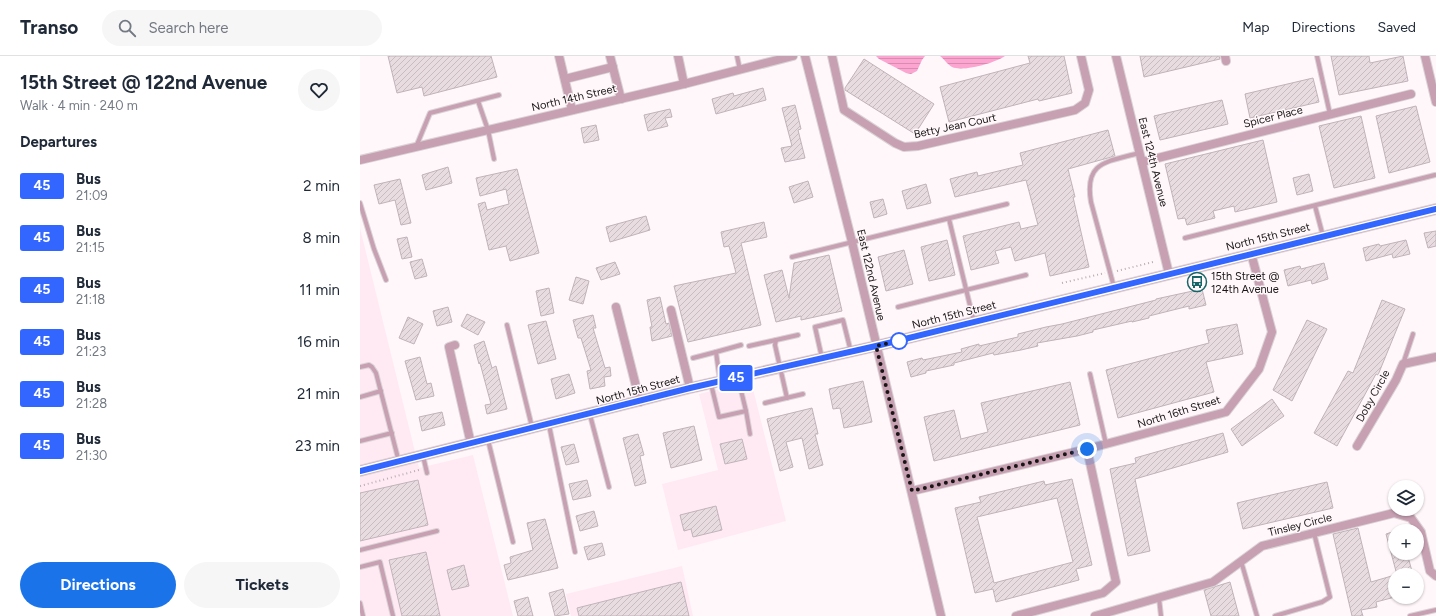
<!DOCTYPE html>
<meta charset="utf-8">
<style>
body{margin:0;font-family:Figtree,sans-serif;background:#f6f6f7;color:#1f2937;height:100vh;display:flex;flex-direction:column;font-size:15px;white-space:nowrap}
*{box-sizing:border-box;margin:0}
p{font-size:13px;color:#747a83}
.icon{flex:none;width:22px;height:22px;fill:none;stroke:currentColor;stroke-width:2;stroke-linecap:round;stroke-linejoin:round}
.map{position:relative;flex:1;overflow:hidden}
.details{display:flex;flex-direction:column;background:#fff;width:360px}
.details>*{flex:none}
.badge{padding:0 8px;border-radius:3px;font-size:14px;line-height:26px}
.fabs{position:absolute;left:1028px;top:424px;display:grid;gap:8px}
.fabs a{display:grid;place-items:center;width:36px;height:36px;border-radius:50%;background:#fff;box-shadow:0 1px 3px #0004;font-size:20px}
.you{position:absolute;width:20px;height:20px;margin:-10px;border:3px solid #fff;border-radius:50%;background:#1a73e8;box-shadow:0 0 0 6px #1a73e833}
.map>.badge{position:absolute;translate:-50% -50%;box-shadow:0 0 0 2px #fff}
h2{padding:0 20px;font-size:15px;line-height:36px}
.round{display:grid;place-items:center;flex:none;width:42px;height:42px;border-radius:21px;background:#f6f6f7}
.overview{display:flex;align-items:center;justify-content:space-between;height:68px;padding:0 20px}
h1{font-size:19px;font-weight:700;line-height:30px}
.action{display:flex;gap:8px;margin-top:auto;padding:8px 20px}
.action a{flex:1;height:46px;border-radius:24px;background:#1a73e8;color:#fff;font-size:16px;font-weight:700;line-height:46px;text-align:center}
.action a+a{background:#f6f6f7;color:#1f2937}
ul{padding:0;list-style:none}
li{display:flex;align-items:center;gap:12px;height:52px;padding:0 20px}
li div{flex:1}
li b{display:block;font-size:15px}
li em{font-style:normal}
li .badge{min-width:44px;font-weight:700;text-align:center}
header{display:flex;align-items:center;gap:24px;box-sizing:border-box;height:56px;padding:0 20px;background:#fff;border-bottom:1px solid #e0e1e3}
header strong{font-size:19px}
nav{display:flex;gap:22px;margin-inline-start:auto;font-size:14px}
.search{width:280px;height:36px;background:#f6f6f7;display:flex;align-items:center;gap:10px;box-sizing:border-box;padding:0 14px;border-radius:22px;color:#747a83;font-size:15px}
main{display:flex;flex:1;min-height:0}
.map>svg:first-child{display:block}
.built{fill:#ffeaf3}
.water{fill:url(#water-rules)}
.building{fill:url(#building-hatch);stroke:#c0b3b9;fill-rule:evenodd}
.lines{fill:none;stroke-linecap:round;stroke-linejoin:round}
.service-casing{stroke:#dad3d6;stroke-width:6}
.minor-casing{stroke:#dad3d6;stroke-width:10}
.tertiary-casing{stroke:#dad3d6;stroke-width:12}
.path{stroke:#b6afb2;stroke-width:2;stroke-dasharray:1 3;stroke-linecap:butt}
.service{stroke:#c7a0b2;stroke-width:4}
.minor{stroke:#c7a0b2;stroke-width:8}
.tertiary{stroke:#c7a0b2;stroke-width:10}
.line-casing{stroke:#fff;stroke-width:9}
.line{stroke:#36f;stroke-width:6}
.walk{stroke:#191517;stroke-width:4;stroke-dasharray:0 7.2}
.stop-dot{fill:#fff;stroke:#36f;stroke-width:2}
.labels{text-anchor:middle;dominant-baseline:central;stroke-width:3;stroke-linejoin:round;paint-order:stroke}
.street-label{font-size:11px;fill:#191517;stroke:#fff7fa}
.poi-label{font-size:11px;fill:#191517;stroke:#fff7fa;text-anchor:start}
</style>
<header>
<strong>Transo</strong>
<div class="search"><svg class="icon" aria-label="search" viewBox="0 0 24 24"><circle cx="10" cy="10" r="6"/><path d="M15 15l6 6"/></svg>Search here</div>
<nav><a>Map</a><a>Directions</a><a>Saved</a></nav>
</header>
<main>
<section class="details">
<div class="overview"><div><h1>15th Street @ 122nd Avenue</h1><p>Walk · 4 min · 240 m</p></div><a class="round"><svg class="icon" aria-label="heart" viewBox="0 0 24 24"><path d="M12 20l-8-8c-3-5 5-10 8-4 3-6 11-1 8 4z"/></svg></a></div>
<h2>Departures</h2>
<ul>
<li><span class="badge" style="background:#36f;color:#fff">45</span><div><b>Bus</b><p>21:09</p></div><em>2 min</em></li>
<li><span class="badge" style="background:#36f;color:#fff">45</span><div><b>Bus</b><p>21:15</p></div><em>8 min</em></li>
<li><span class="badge" style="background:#36f;color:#fff">45</span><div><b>Bus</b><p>21:18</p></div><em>11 min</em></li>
<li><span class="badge" style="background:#36f;color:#fff">45</span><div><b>Bus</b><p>21:23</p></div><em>16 min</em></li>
<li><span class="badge" style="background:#36f;color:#fff">45</span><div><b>Bus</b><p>21:28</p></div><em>21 min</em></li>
<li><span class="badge" style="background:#36f;color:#fff">45</span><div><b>Bus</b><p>21:30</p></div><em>23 min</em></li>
</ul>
<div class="action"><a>Directions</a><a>Tickets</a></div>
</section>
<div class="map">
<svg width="1076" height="560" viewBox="0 0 1076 560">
<defs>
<pattern id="water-rules" width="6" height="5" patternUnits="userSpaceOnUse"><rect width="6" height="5" fill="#fca5d0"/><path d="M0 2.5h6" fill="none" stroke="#d78db2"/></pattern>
<pattern id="building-hatch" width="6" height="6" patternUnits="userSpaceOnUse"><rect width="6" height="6" fill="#e9dce1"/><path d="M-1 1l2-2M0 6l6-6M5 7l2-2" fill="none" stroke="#c7bcc0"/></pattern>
</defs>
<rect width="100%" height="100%" fill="#fff7fa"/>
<g class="built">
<polygon points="0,172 59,412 113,399 153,560 0,560"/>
<polygon points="391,325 426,465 318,494 302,428 358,414 339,338"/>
<polygon points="322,510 333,560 211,560 206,538"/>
</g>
<g class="water">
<polygon points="516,0 565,0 562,4 557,15 551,18 546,17 519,3"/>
<path d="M580,0H645C635,7 603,16 592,11C588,9 584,3 580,0Z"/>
</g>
<g class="building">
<polygon points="28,0 131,0 137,21 64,40 62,31 37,37"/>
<polygon points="668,0 704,0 712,37 679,45 678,43 589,66 580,31 670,7"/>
<polygon points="780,0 859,0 860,3 784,21"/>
<polygon points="971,0 1009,0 1010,7 1043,0 1048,25 979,39"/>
<polygon points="504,3 574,48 555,78 485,34 485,32"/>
<polygon points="953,22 959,46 890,62 885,38"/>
<polygon points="403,32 406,44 356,58 352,43 373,37 374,40"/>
<polygon points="862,44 868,68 800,84 794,60"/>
<polygon points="435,49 441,73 438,74 445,102 425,106 421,92 432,90 422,52"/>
<polygon points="1056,50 1070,106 1029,117 1016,60"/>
<polygon points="310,53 312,61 305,62 308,70 288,75 284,59"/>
<polygon points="1001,60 1015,122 974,132 959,70"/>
<polygon points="236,69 239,84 224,87 221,72"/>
<polygon points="748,74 755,100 708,113 715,141 713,141 729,211 690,220 685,197 655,205 651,191 635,195 639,207 611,214 603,180 659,166 661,173 678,169 666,124 595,141 590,123 617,116 618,120 663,109 660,97"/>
<polygon points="903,84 917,146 875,156 874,150 853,155 855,162 827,169 825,162 818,163 805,108"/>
<polygon points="88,111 92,127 66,134 62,119"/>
<polygon points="157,113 179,197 150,205 146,190 129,194 118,148 125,146 127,154 149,148 146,133 120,140 116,122"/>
<polygon points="949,118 953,135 937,139 933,122"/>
<polygon points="40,123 51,167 41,169 35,144 19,148 14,129"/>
<polygon points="448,125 453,141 434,147 429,131"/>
<polygon points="566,128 571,147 547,153 542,135"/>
<polygon points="523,143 527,158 514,162 510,146"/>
<polygon points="286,160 290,174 250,186 246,171"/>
<polygon points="404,166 407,181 381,187 401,269 328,286 314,230 376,217 369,190 364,191 361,176"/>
<polygon points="1076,175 1076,190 1068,192 1064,177"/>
<polygon points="47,181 52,201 42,203 37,183"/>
<polygon points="587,184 595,219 569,225 561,191"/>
<polygon points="1046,184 1050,198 1033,202 1032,198 1006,205 1003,192 1019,188 1020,190"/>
<polygon points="544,194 553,228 526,235 518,201"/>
<polygon points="469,199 482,255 441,264 441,260 416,266 404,219 422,214 429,242 434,207"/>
<polygon points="62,203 67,220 55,223 50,206"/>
<polygon points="255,206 260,218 241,224 236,212"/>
<polygon points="964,207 968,223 952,228 951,224 928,230 924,214 940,210 941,213"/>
<polygon points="216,221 229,225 223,248 209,244"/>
<polygon points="189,232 194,257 181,260 176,235"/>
<polygon points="842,233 846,249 829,253 829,250 789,260 789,262 772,266 772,265 733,274 733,276 717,280 677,287 678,290 661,294 634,299 633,297 594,307 594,309 566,315 566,317 551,321 547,306 562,302 563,304 602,296 601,293 619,288 619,290 658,281 658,278 686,271 702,268 796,244 796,243"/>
<polygon points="300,241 306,268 309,267 312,280 292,285 290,271 292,271 287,244"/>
<polygon points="1022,244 1045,253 1018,319 1016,318 977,390 954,377 988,315 993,317"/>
<polygon points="88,251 92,266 77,270 73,255"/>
<polygon points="107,258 125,266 118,279 101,270"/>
<polygon points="233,259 236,272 233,272 245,312 250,311 251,320 244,321 245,330 230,333 227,315 231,314 221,282 218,282 213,264"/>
<polygon points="48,261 63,268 54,288 39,282"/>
<polygon points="947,264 967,273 932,345 913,334"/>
<polygon points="186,265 196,303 178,308 168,269"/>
<polygon points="877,268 883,298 846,306 854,336 758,362 746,314 849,287 846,274"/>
<polygon points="124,285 132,312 136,310 147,353 127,358 125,349 131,348 120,307 119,308 114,289"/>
<polygon points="60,301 67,328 71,327 74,340 56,344 45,305"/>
<polygon points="209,318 215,337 196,343 191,323"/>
<polygon points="503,325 512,366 484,372 480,352 473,353 469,333"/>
<polygon points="710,326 720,369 574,405 564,361 594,354 601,383 628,376 621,347"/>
<polygon points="912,343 924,360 882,390 871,373"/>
<polygon points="452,352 458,378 455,378 463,409 449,413 442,382 426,386 433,411 420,415 407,363"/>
<polygon points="82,356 85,369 62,375 59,361"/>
<polygon points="334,370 342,404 311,412 303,377"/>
<polygon points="863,377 868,396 775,423 790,495 768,500 750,413 776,407 775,402"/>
<polygon points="278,378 284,399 280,400 286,427 275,430 263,382"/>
<polygon points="382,383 387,403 365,408 360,388"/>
<polygon points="214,388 219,406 206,409 201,391"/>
<path d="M712,423L732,509L716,513L719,524L636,546L633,533L615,537L595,452L621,446L619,441L684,425L685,429ZM697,442L713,506L634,527L617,461Z"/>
<polygon points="58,424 68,469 0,485 0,437"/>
<polygon points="227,424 231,440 213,444 209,428"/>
<polygon points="967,426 973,452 883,473 877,447"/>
<polygon points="356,450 362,474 333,481 331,473 324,475 320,459"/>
<polygon points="234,455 238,470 220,475 216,460"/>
<polygon points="185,463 198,512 148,524 144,509 151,507 150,501 173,494 167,467"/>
<polygon points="998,472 1011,526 1035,519 1035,541 1016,546 1017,551 1001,554 1003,560 992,560 973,478"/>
<polygon points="1035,475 1035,497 1047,497 1053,519 1037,519 1026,478"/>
<polygon points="242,487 245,499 228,504 224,491"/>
<polygon points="66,496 80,560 42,560 29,504"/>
<polygon points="104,509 109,530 92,534 87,514"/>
<polygon points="321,526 329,560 219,560 217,552"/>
<polygon points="870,526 879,560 851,560 844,534"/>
<polygon points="203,533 209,558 195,560 189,537"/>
<polygon points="168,541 173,560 158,560 154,545"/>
</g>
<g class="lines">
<g class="service-casing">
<g id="service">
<polyline points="377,0 380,14"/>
<polyline points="957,0 970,58"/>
<polyline points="118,45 128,74 134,103"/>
<polyline points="56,91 70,57 139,39"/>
<polyline points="0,147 14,193 26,224"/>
<polyline points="955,150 963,180"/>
<polyline points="589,163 614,266"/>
<polyline points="825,182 1075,119"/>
<polyline points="432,201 647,148"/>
<path d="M754,231L731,146C724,105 747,106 779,97"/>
<polyline points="538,251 666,219"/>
<polyline points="147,269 172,371"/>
<polyline points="389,290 416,284"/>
<polyline points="333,302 356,296"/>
<polyline points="462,302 455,271 483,264 491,296"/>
<polyline points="1043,308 1053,278"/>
<polyline points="0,311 9,309 12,311 16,317 39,406"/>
<polyline points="730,318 746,388"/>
<polyline points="360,325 356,296 381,289"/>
<polyline points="351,328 359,361 386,355 378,322"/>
<polyline points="0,341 21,335"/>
<polyline points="427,342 415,289 416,284 438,279"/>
<polyline points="405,347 443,338"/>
<polyline points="386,355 390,378"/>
<polyline points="230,359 249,431"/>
<polyline points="189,369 215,496"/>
<polyline points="128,384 153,486"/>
<polyline points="0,385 32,377"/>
<polyline points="63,400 67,417"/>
<polyline points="0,494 77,475"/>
<polyline points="881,505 897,560"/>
<polyline points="0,511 20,506 33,560"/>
<polyline points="799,542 801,560"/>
<polyline points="0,547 3,560"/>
<polyline points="915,560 962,546 970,541 954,477"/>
<polyline points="1050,560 1076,554"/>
</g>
</g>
<g class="minor-casing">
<g id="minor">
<polyline points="199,0 212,54"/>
<polyline points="250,0 261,43"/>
<polyline points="318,0 324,28"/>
<polyline points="445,0 492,186 581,560"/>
<polyline points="472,0 484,54 535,87 544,91 558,90 715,54 725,47 729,34 721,0"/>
<polyline points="756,0 809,218"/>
<polyline points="865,0 866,5"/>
<polyline points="1065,0 1076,46"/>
<polyline points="205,23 253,11"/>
<polyline points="0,104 324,28 433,0"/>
<polyline points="782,106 1051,38"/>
<polyline points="256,251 280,346"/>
<polyline points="311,254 330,332"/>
<polyline points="95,289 89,291 111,388"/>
<polyline points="997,390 1036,324 1043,308 1076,301"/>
<polyline points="552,435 727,393 866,356 899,313 912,276 891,197"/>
<polyline points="656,560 743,537 756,526 727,393"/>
<polyline points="735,560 853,526 902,490 1034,457 1051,462 1061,476 1070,515 1076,520"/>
</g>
</g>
<g class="tertiary-casing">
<polyline id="tertiary" points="0,415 330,332 516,290 1076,153"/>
</g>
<g class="path">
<polyline points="757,215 793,206"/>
<polyline points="702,227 745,217"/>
<polyline points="0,430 59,414"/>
</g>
<use href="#service" class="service"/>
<use href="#minor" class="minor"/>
<use href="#tertiary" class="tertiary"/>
</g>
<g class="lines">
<g class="line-casing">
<polyline id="line" points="0,415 330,332 516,290 1076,153"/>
</g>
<use href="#line" class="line"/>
<polyline class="walk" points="539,285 543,284 516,290 552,435 727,393"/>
</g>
<defs>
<g id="bus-ring" transform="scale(1)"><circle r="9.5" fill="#fff7fa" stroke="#166568" stroke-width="1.5"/><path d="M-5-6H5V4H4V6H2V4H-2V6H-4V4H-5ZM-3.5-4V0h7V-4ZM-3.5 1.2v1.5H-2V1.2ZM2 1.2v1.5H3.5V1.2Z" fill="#166568"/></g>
</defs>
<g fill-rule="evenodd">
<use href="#bus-ring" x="837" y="226"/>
</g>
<circle class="stop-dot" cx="539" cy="285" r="8"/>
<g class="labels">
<g class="street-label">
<text transform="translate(214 42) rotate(-13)">North 14th Street</text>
<text transform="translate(913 61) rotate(-14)">Spicer Place</text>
<text transform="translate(595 70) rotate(-12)">Betty Jean Court</text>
<text transform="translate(793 106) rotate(76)">East 124th Avenue</text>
<text transform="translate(908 181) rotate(-14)">North 15th Street</text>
<text transform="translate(511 219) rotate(77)">East 122nd Avenue</text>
<text transform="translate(594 259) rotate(-14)">North 15th Street</text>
<text transform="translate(278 334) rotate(-15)">North 15th Street</text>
<text transform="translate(1013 340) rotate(-61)">Doby Circle</text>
<text transform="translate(819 356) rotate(-17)">North 16th Street</text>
<text transform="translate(940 469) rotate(-14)">Tinsley Circle</text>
</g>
<g class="poi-label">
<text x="851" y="220">15th Street @<tspan x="851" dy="13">124th Avenue</tspan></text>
</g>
</g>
</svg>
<div class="fabs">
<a><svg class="icon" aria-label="layers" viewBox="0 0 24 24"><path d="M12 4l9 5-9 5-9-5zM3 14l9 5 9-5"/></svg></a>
<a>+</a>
<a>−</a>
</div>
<div class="you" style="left:727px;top:393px"></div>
<b class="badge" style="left:376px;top:322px;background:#36f;color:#fff">45</b>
</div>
</main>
